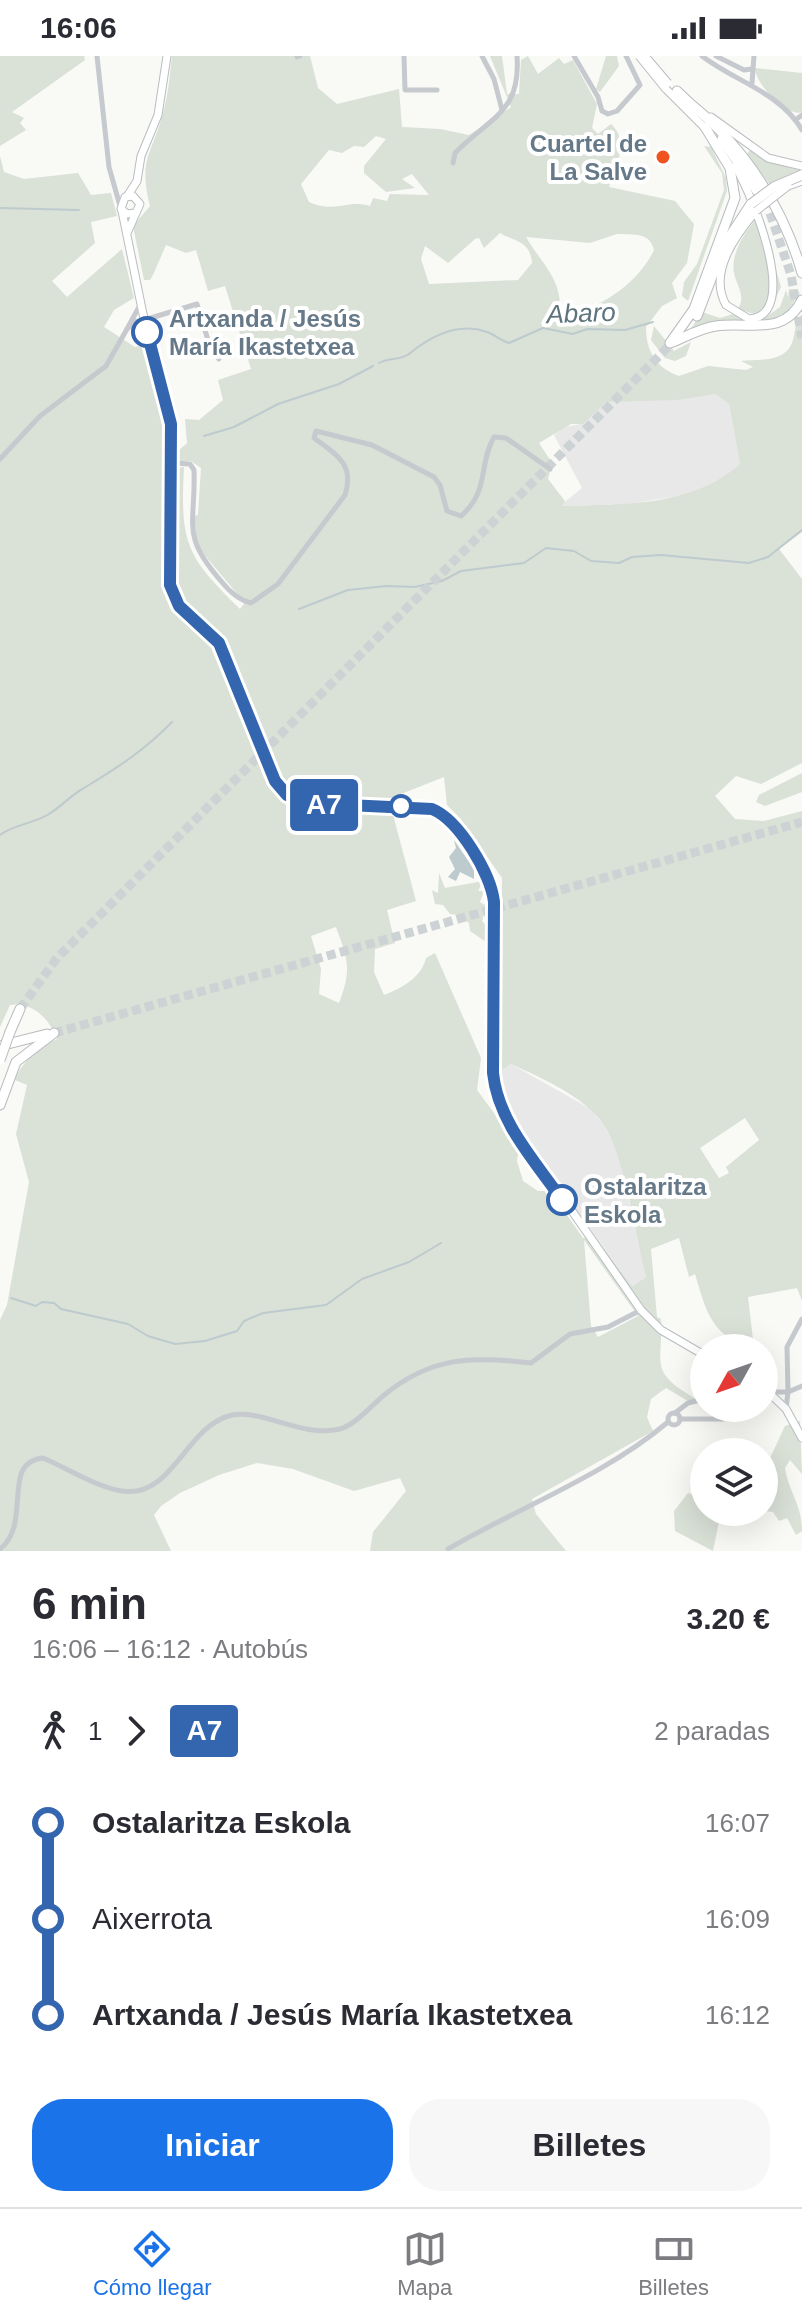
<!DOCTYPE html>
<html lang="es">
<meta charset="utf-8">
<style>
body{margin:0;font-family:Arial,sans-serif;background:#f7f7f7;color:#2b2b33;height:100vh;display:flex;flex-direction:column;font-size:30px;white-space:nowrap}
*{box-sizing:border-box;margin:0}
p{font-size:26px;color:#7c7c81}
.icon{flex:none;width:44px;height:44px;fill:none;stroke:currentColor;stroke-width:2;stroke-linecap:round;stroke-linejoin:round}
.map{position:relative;height:1495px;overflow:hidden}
.side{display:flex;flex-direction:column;background:#fff;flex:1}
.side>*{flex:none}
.badge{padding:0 16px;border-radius:6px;font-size:28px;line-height:52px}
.needle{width:52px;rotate:230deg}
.buttons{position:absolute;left:690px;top:1278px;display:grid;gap:16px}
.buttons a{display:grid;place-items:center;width:88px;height:88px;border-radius:50%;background:#fff;box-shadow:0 8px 32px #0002;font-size:40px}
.map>.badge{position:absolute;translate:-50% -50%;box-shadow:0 0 0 4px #fff}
.legs{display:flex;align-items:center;gap:12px;height:88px;padding:0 32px;font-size:26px}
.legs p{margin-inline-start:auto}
.headline{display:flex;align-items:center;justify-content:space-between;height:136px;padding:0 32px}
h1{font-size:44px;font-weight:600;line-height:60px}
.button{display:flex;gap:16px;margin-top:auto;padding:16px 32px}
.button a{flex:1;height:92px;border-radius:32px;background:#1a73e8;color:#fff;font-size:32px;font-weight:600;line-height:92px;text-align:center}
.button a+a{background:#f7f7f7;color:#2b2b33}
ul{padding:0 32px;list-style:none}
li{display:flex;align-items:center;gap:28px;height:96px;font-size:30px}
li i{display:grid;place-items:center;width:12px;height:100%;margin:0 10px;background:currentColor}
li i::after{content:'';width:20px;height:20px;margin:-10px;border:6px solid;border-radius:50%;background:#fff}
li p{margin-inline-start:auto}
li:first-child i{background:linear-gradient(#0000 50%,currentColor 0)}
li:last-child i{background:linear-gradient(currentColor 50%,#0000 0)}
.status{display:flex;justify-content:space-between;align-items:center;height:56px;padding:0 40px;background:#fff;direction:ltr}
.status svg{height:22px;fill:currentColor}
.menu{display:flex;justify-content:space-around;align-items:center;height:112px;border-top:2px solid #e1e1e2;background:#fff;font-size:22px;color:#7c7c81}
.menu a{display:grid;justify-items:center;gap:4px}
.menu .selected{color:#1a73e8}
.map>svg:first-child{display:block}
.built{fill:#e7e8e7}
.green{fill:#dae1d7;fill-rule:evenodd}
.water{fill:#bdcace}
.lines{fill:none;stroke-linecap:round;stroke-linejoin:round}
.stream{stroke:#bdcace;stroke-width:2}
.highway-tunnel{stroke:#cdd3d5;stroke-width:9;stroke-dasharray:9 4.5;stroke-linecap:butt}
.secondary-casing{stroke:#b8bec2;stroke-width:9}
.primary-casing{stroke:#b9bdc1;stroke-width:9}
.highway-casing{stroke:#b8bcbf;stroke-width:11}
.street{stroke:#c6cace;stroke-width:5}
.secondary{stroke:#fff;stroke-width:7}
.primary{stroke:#fff;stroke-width:7}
.highway{stroke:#fff;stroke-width:9}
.primary-bridge-casing{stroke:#b9bdc1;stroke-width:9;stroke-linecap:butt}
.highway-bridge-casing{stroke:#b8bcbf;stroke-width:11;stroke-linecap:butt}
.primary-bridge{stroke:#fff;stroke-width:7}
.highway-bridge{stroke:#fff;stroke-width:9}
.line-1-casing{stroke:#fff;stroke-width:18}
.line-1{stroke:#3466b0;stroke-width:12}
.poi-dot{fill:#ef5320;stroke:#fff;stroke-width:3}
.stop-1-dot{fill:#fff;stroke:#3466b0;stroke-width:4}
.labels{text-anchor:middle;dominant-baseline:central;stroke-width:8;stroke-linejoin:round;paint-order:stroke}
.poi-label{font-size:24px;font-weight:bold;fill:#667989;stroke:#fff;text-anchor:end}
.stop-label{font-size:24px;font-weight:bold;fill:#667989;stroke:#fff;text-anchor:start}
.water-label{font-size:26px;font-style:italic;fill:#5d747d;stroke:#fff}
</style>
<div class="status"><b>16:06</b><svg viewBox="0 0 49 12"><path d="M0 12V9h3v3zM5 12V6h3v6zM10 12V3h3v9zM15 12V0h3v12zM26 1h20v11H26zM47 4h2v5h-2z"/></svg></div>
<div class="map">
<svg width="802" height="1495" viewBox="0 0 802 1495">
<rect width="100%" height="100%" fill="#f9f9f6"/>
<g class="built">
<polygon points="715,338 729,348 740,408 728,419 691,438 628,448 560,450 582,432 554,379 564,371 581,368 606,346"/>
<polygon points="511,1008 589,1052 603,1068 617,1092 646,1221 632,1230 511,1064 500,1015"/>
</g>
<g class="green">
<polygon points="0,0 84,0 85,4 12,56 24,62 20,67 26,74 0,90"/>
<path d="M172,0H310L318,32L337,48L399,33L402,71L440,73L469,79L511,51L490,0H502L507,38H519L521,4L528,0L538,18L559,2L564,8L573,4L597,48L592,72L598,78L611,68C630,86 616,110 609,131L675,145L694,168L687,207L672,227L677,242L662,250L646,271C646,295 656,312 679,320L708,310L746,314L753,311L741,305C758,303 784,307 792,287C796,275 794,268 802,258V476L779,493L802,523V707L761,728L736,720L715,740L735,763L764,765L802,755V1245L797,1232L748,1241L754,1292L744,1284L736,1286C708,1271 704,1247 695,1218L689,1221L679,1182L651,1193L657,1261L661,1263C663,1310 648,1315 696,1343L688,1345L666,1332L651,1343L647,1361L653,1375L532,1443L536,1458L566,1495H370L373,1476L406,1435L400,1422L354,1435L293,1413L257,1407L219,1419L180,1437L161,1450L154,1459L171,1495H0V1264L7,1249L29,1126L16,1078L27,1029L15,1024C21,1006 40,991 57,983C50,964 33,945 10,949L0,971V100L4,116L24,123L78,117L91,139L111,137L117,160L91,166L95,187L52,225L67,241L122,193L134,242L114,254L104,271L135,291L146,289L168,369L165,524L172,545L211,583L218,576L184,547L175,525L177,412L184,411C180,488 186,500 240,553L247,544L239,540L197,490L194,460L198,459L201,412L191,405H180L176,397L187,387L185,363L199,364L223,344L218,324L251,313L225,230L208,235L196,194L186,197L166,189L153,219L150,224H144L133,170L150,150C138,102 152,99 163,57C168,39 170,19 172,0ZM376,80L386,83L364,110V117L386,136L415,132L402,123L412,118L429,139L390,138L387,145L373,142L370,150C346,143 336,158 309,146L301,128L329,94L342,97L354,90L364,91ZM500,177C515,186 530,184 532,207L518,224L429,228L421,203L425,190L448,207L475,183L479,182L484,192ZM617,178C634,179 650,176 654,194C638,228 597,256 559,259C565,226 541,207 526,181L590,187ZM715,338L729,348L740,408C692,451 623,448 562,450L565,445L548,423L552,407L539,387L571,368H583L606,346L677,344ZM444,721L447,749L460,762L502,822L500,1015L511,1008C541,1022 584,1040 603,1068C624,1096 636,1183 646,1221L632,1230L594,1179L583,1182L550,1135H538L523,1125L517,1105L519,1091L477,1034L481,1002L435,897L426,902C422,921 402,932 384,939L374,916L375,893L395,887L387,854L416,845L392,755L396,740ZM336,871C348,904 352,913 339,947L319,938L321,913L311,880ZM745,1062L759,1084L726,1111L729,1117L719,1122L700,1092ZM584,1184L638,1260L598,1281L591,1270Z"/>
<polygon points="606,0 617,0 619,10 600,36 596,33"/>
<path d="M755,12L802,17V56C788,62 755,28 755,12Z"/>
<polygon points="704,90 711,91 726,122 727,135 688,245 682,240 684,226 697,208 724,134 722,117"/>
<polygon points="750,94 773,107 802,115 770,129 747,98"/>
<path d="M760,159L781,231L771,252L754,258L738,253C746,239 737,231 734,217C730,197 747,172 760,159Z"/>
<polygon points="789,233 798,233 798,241 801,234 784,262 688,277 702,256 720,262 733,258 746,264 762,264 780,251 786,234 788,241"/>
<polygon points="654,270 674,295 691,286 686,300 675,305 665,302 651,284"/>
<polygon points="802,717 802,736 765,750 756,746 759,739"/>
<polygon points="439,817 445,832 483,825 478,835 484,835 480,846 486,850 482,865 488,872 489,893 486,886 470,875 469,867 458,859 450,858 443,849 435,848 432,834 438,837"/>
<path d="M800,1365L802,1418L790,1404L785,1412C789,1437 802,1448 802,1475L796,1479L787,1462L779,1465L773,1456L764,1455V1430L772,1434L764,1415L785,1370Z"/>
<polygon points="688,1437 704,1443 704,1456 721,1456 713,1495 675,1475 674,1455"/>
</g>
<polygon class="water" points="454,784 474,813 474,823 460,816 456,825 448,821 455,813 449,801 456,792"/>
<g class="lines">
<g class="stream">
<polyline points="0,152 79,154"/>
<path d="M379,307C388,302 401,304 409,298C431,280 459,266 487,276C494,278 501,285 509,287L543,272L573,278L587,273L625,274L653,266"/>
<polyline points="204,380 234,371 278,348 339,328 373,310"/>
<polyline points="299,553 348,534 386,530 415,531 442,525 461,515 524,507 546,492 574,495 591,505 619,507 632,501 661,499 749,507 768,501 802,474"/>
<path d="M0,779C15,768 33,768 49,758C62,750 71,739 84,732C117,712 145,694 172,666"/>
<polyline points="11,1242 36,1250 42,1246 54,1247 61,1253 128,1268 148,1280 175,1288 205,1285 237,1275 244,1265 263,1257 326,1249 362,1223 409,1206 441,1187"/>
</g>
<g class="highway-tunnel">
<polyline points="770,157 791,219 802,282"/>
<polyline points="20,953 57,902 671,288"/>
<polyline points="54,977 802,766"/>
</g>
<g class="secondary-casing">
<g id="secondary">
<polyline points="128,139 137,125 141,100 158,59 167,0"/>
<polyline points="122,155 143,258 170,362 168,505 175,543 219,587 270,714 287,739 315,749 432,753 456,773 483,811 493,833 493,1017 503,1056 641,1254 661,1274 704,1299"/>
<polyline points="128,175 140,148 133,140 125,141 121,153 127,158 135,157"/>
<polyline points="764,1332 786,1353 802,1382"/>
</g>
</g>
<g class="primary-casing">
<g id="primary">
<polyline points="665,32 708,75"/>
<polyline points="711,61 768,102 802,110"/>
<path d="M735,110C753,140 802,260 749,263L726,249C708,217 735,180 756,155"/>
<polyline points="788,130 802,125"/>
</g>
</g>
<g class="highway-casing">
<g id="highway">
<polyline points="677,35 697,54"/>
<path d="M693,50C745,92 784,153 802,217"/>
<polyline points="722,83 765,147"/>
<polyline points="697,260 724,189 751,148"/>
<path d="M673,286C687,280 701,272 716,270C749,265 784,281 802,244"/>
<polyline points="670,287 694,253 735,142 730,112 705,71"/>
<polyline points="10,976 20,953"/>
<polyline points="0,990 47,978"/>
<polyline points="0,1049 16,1006 54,977"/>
</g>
</g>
<g class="street">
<polyline points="97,0 109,111 120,150"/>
<polyline points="404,0 405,34 437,34"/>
<polyline points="482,0 494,23 502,54"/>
<polyline points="574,0 598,41 602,55 608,58 617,55 640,29 626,0"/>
<path d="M702,0C734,25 780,36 802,74"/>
<polyline points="716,0 744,14 752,13"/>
<polyline points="297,1 300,0"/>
<polyline points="752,27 754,0"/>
<polyline points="798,62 802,59"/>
<path d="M453,107L455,97C490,61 521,57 517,0"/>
<polyline points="140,249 127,273 135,265 145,267"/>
<polyline points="144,264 197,248 211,294 219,303"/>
<polyline points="0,403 40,360 106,310 127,273"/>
<path d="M174,407L190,408L194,414C196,470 180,478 221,525C229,535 238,544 251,547L278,528L345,439C355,408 336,398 314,382L316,375L372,389L434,421L440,429L447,455L461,460C490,435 478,409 494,381L506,382L550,413"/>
<polyline points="802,1263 787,1291 788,1336 802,1330"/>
<polyline points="770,1336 788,1336 786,1353"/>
<circle cx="674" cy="1363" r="6"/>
<polyline points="675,1357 688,1347 704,1343"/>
<polyline points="680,1363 724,1363 727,1352"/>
<path d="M0,1493C33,1467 0,1406 43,1402C67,1412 96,1431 122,1435C173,1443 186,1369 232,1359C262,1353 302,1382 340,1373C355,1369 371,1350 383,1340C431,1300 473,1300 531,1307L570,1278L608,1271L641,1254"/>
<path d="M448,1493C520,1451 604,1420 668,1366"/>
</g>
<use href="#secondary" class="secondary"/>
<use href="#primary" class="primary"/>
<use href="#highway" class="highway"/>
<g class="primary-bridge-casing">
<g id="primary-bridge">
<polyline points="639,0 665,32"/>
<polyline points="645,0 668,27"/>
<polyline points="756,155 788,130"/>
</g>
</g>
<g class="highway-bridge-casing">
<g id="highway-bridge">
<polyline points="751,148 774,131 802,119"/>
<polyline points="0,1004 10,976"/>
</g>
</g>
<use href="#primary-bridge" class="primary-bridge"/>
<use href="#highway-bridge" class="highway-bridge"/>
</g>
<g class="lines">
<g class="line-1-casing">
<path id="line-1" d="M147,276L171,368L170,529L179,550L219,587L275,725L287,739L305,747L432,753C459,764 491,818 494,846L493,1017C498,1066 535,1105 562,1144"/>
</g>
<use href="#line-1" class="line-1"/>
</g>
<circle class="poi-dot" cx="663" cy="101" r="8"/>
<g class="stop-1-dot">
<circle cx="147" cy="276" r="14"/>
<circle cx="401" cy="750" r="10"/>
<circle cx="562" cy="1144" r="14"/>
</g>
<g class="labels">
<g class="poi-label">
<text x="647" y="87">Cuartel de<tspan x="647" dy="28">La Salve</tspan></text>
</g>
<g class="stop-label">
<text x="169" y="262">Artxanda / Jesús<tspan x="169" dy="28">María Ikastetxea</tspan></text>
<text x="584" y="1130">Ostalaritza<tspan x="584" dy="28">Eskola</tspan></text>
</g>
<g class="water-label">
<text transform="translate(581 257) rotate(-2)">Abaro</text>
</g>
</g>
</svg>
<div class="buttons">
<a><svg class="needle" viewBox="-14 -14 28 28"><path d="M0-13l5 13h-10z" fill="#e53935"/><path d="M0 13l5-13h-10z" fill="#7c7c81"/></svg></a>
<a><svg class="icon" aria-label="layers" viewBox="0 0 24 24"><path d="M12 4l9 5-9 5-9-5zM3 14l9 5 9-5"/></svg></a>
</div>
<b class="badge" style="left:324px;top:749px;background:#3466b0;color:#fff">A7</b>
</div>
<section class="side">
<div class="headline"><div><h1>6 min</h1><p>16:06 – 16:12 · Autobús</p></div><b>3.20 €</b></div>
<div class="legs"><svg class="icon" aria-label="walk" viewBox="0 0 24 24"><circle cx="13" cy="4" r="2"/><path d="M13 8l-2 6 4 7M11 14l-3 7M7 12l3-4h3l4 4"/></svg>1<svg class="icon" aria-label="forward" viewBox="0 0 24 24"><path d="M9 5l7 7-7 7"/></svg><b class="badge" style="background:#3466b0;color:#fff">A7</b><p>2 paradas</p></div>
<ul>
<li><i style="color:#3466b0"></i><b>Ostalaritza Eskola</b><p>16:07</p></li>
<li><i style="color:#3466b0"></i><span>Aixerrota</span><p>16:09</p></li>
<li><i style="color:#3466b0"></i><b>Artxanda / Jesús María Ikastetxea</b><p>16:12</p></li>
</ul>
<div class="button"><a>Iniciar</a><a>Billetes</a></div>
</section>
<nav class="menu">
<a class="selected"><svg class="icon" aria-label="directions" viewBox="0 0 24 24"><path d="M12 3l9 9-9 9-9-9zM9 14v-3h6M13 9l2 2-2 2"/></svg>Cómo llegar</a>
<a><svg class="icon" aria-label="map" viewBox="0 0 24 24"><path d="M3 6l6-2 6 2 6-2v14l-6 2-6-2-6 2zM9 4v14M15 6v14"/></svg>Mapa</a>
<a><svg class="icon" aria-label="tickets" viewBox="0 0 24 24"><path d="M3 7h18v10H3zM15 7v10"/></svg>Billetes</a>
</nav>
